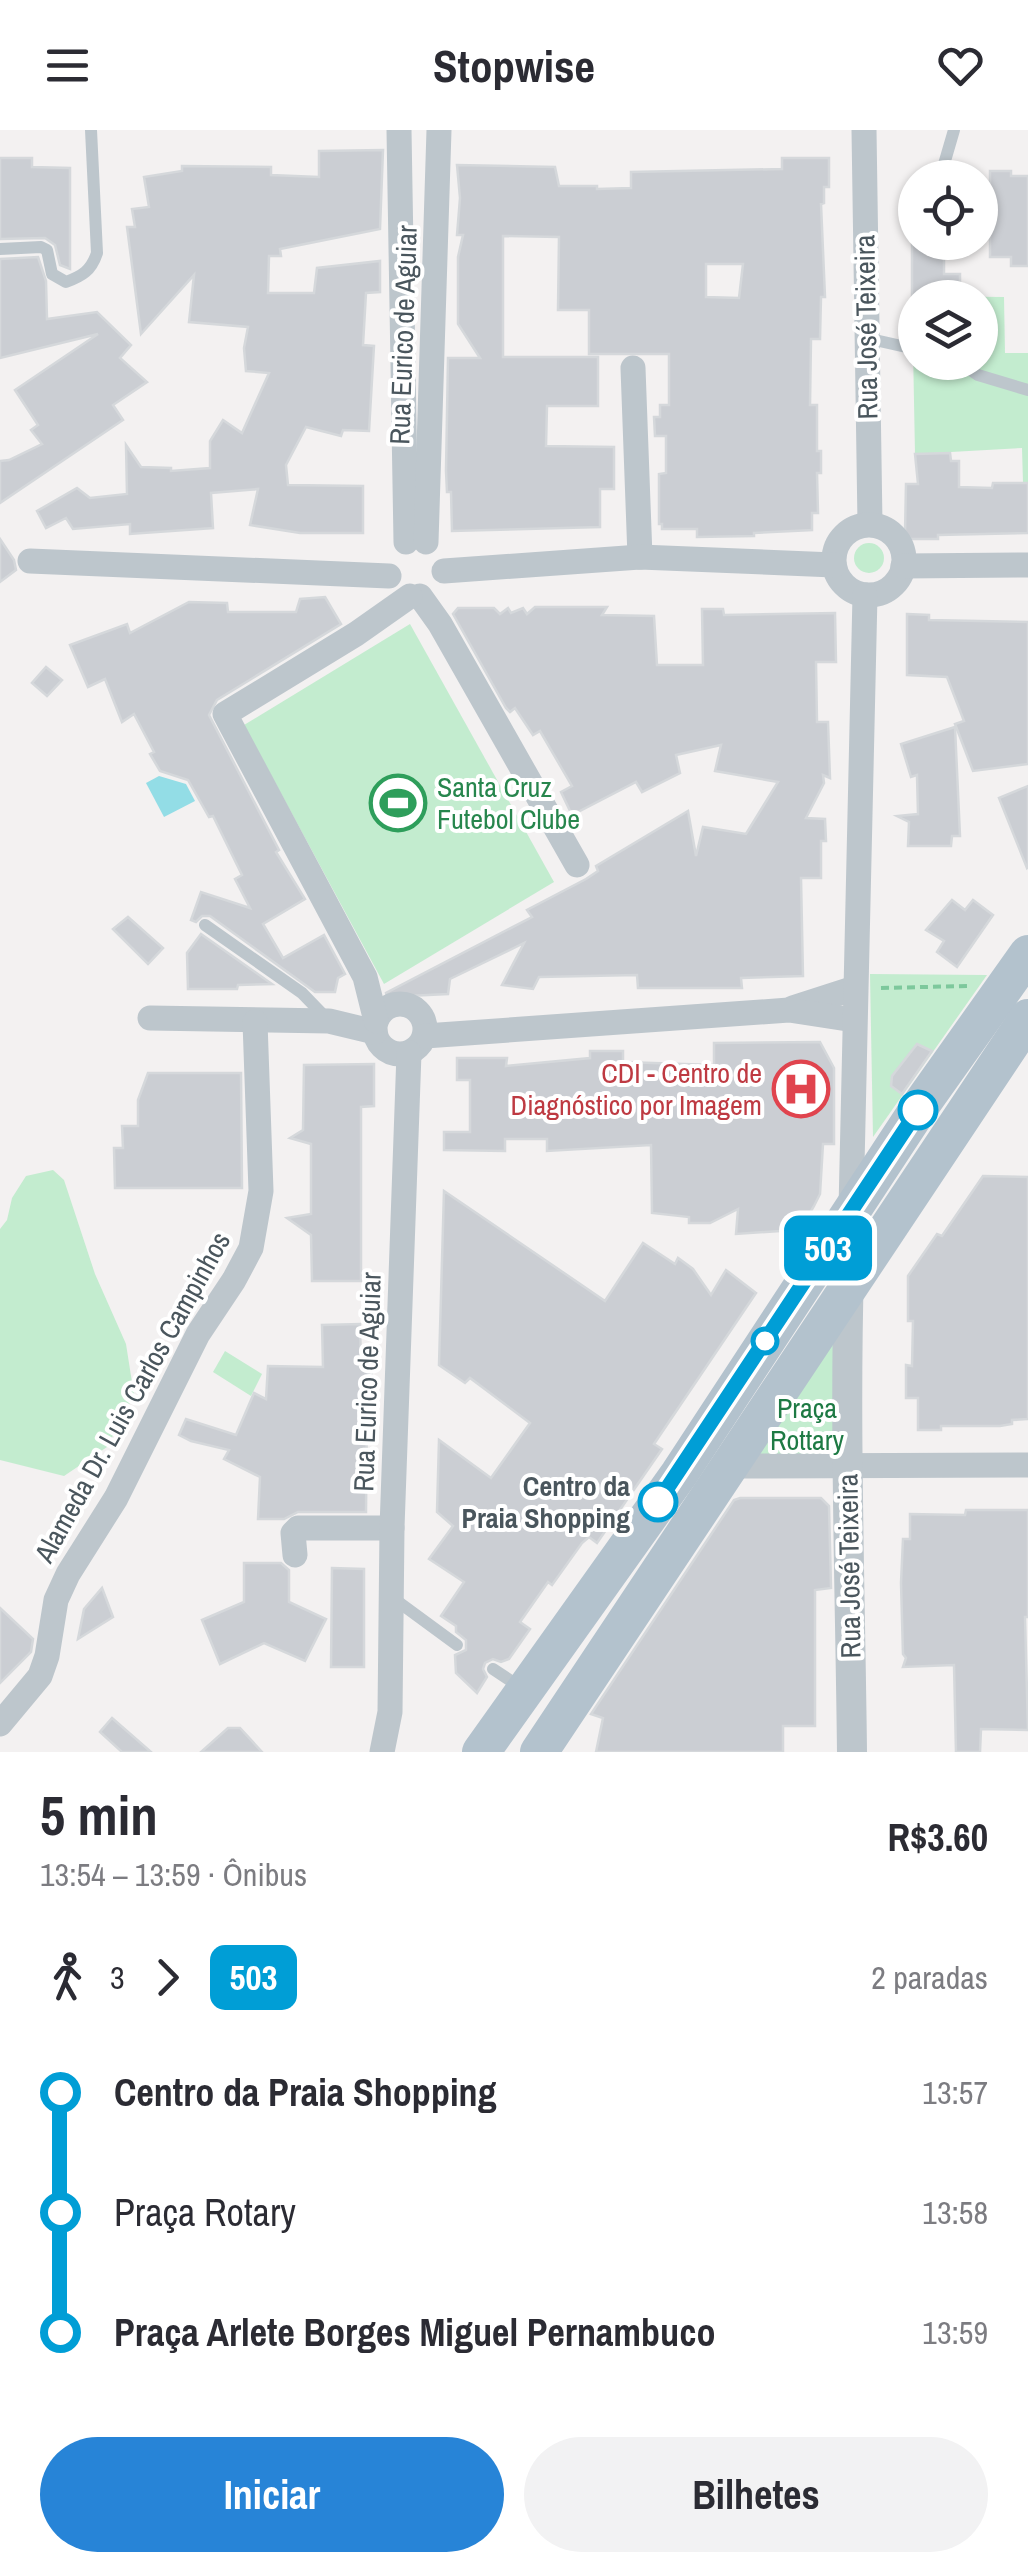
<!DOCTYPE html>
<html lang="pt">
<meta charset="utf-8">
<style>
body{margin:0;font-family:"Archivo Narrow",sans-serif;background:#f2f2f3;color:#2b2b33;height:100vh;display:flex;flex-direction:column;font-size:38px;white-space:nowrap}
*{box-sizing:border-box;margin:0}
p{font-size:32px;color:#7c7c81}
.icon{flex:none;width:55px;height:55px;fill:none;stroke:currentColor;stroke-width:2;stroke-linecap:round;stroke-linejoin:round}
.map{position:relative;height:1622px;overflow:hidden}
.details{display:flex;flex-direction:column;background:#fff;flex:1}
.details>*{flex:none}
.badge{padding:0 20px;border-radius:15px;font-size:35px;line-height:65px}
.controls{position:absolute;left:898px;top:30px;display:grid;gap:20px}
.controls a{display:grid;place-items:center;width:100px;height:100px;border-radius:50%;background:#fff;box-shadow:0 2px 8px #0004;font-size:50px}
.map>.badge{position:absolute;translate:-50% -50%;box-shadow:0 0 0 5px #fff}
.legs{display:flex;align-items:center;gap:15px;height:110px;padding:0 40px;font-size:32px}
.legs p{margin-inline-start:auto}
.head{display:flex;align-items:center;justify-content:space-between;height:170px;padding:0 40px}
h1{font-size:55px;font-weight:800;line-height:75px}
.primary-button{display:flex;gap:20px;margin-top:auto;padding:20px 40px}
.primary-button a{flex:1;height:115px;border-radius:60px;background:#2784d7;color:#fff;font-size:40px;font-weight:800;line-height:115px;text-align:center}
.primary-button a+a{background:#f2f2f3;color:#2b2b33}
ul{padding:0 40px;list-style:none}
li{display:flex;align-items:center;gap:35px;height:120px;font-size:38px}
li i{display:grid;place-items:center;width:15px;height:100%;margin:0 12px;background:currentColor}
li i::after{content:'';width:25px;height:25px;margin:-12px;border:8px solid;border-radius:50%;background:#fff}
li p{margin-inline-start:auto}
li:first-child i{background:linear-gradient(#0000 50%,currentColor 0)}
li:last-child i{background:linear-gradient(currentColor 50%,#0000 0)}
header{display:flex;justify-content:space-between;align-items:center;height:130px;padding:0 40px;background:#fff;font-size:45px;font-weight:800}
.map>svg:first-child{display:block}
.green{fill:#c3eccf;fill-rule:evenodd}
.water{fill:#93dde6}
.building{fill:#cbced3;stroke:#d5d8db;stroke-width:2.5;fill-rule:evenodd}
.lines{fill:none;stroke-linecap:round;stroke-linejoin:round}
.path{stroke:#7dc89c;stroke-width:4;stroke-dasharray:8 5;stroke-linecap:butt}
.service{stroke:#bdc6cc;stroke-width:12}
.minor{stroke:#bdc6cc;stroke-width:25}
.tertiary{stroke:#bdc6cc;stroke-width:30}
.primary{stroke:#b3c2cd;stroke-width:38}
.line-1-casing{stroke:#fff;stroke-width:22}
.line-1{stroke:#009ed6;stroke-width:15}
.stop-1-dot{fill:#fff;stroke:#009ed6;stroke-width:5}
.labels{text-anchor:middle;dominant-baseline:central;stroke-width:8;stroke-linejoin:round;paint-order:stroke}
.street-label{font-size:28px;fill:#4a565d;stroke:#fff}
.leisure-label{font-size:28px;fill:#27864d;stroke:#fff;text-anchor:start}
.health-label{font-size:28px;fill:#be3a42;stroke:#fff;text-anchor:end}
.park-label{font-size:28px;fill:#1e7a44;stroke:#fff}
.stop-label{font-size:28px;font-weight:bold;fill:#4a565d;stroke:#fff;text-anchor:end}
</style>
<header><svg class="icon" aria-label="menu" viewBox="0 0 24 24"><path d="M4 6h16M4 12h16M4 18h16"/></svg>Stopwise<svg class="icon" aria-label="heart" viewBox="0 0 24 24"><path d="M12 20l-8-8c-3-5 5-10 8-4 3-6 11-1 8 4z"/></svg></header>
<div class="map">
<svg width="1028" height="1622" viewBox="0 0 1028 1622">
<rect width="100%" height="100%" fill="#f3f1f1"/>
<g class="green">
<path d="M912,166L1004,167L1005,223H1028V352L1023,353L1022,318L915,324ZM915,168H980V232H915Z"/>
<circle cx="869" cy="428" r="15"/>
<polygon points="410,494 554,752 384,854 244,595"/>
<polygon points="870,844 987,845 873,1007"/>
<polygon points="53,1040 64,1050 95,1144 126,1214 134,1265 107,1317 64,1346 0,1330 0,1099 7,1090 12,1068 26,1046"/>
<polygon points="840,1179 845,1330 738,1331"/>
<polygon points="225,1221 262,1244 251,1266 213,1242"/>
</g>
<polygon class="water" points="159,646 186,654 195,671 164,687 146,653"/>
<g class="building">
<polygon points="383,20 380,99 280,119 281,126 269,126 268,163 314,163 317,138 380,131 380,162 366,163 363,215 374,216 369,301 343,300 341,306 306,297 286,335 288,355 363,356 363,403 300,403 250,395 258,359 211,363 213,398 130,404 130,394 73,399 66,388 46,398 37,381 77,358 90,368 127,364 126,315 141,337 171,338 171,341 210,338 210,311 223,290 242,303 269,243 246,241 244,218 248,197 189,192 194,145 141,204 127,97 135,97 132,79 149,77 144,47 182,41 182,36 271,37 271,45 319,47 319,21"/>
<polygon points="0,28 32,28 32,37 70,38 70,139 60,135 55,115 45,108 0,109"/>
<path d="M782,28H829V57H824V73L821,74L825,167H821L820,209H811L810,275H817V321H821V343H817L818,383H812V400L754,403V406L697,407V399H662V394H659V344L666,343V306H655L654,287H660V275H669V224H589V180H558L559,107L503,106V227H598V276H547L546,316L614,317V359H600V397L452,401L451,362H447L446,341L448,228H480L458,194V127L463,105H457L460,68L457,35L555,37L559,56H597V59L631,58V42L782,39ZM706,134H743L739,168L706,167Z"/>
<polygon points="990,41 1011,41 1011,46 1028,46 1028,136 1011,136 1011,127 990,127 990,100 980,100 980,59 990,59"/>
<polygon points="912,112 944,113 944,144 960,144 960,167 912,166"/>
<polygon points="38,127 46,151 47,189 97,182 131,215 120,228 147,252 113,275 123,290 0,373 0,331 9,330 42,314 31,300 38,295 15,260 98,204 0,228 0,129"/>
<polygon points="950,323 951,331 959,331 959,357 992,358 993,353 1028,353 1028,403 938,405 938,409 911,409 905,404 906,354 918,354 915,324"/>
<polygon points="0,409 14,430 16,440 0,452"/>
<polygon points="325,467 341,494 217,570 209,585 279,720 276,722 305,769 263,794 283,828 324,805 345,844 338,848 335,862 315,862 210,786 202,786 196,792 191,790 201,762 250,778 235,749 242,745 213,686 209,687 188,650 160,641 150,624 154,622 134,584 122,592 105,549 88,557 70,515 127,494 130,503 189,472 227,473 228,482 296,482 300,469"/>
<polygon points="535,477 607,477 602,485 654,486 657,535 703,535 702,479 723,479 724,485 835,483 836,532 816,532 817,592 828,592 830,648 823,645 824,653 806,688 825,689 826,711 821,711 821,748 801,748 803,846 741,848 742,858 638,858 637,845 539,847 533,859 502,855 524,813 450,849 448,864 387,867 386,863 532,787 527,780 586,749 598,741 596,736 688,681 696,726 703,697 746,704 778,652 715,641 721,615 676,625 680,643 642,662 636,652 572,685 561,662 572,656 540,601 533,605 515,578 510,582 506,578 453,484 458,478 494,478 500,484 508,478 511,483 523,478 527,484"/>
<polygon points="907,484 929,485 929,490 1028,492 1028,634 973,641 955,594 964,591 947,547 907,545"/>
<polygon points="46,537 62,550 47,566 32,553"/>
<polygon points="955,597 960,706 952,706 951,716 908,716 909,692 897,686 918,684 917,645 911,647 901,614"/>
<polygon points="1028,656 1028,737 1027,738 999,668"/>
<polygon points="952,770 965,780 973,770 993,785 957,837 937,822 944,811 926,800"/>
<polygon points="128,787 163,818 148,834 113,799"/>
<polygon points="201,804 272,854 238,855 237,859 188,859 187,823"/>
<polygon points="820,912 834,938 834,1014 823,1014 820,1064 814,1076 807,1088 780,1101 736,1104 738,1079 710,1093 689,1093 689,1087 652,1083 651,1015 547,1021 547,1009 505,1009 505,1021 444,1020 444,1002 470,1002 470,950 457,950 457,928 507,928 506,936 590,928 590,921 623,921 623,932 714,935 714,913"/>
<polygon points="917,914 932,921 902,964 891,956 892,946"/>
<polygon points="374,934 374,976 361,977 361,1151 312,1151 311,1105 287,1088 311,1084 311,1014 290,1008 303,1000 304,935"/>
<polygon points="148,943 241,943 242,1058 115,1058 114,1018 123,1018 122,996 138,996 138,970"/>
<polygon points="983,1046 1028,1047 1028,1289 1012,1290 1012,1294 1000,1296 941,1296 941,1300 918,1300 918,1268 906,1268 906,1235 912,1236 913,1191 908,1191 908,1146 937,1104 942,1106"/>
<polygon points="444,1061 605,1171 643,1113 675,1134 678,1128 693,1139 711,1165 726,1140 756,1163 654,1314 662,1319 597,1413 589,1407 582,1413 552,1455 548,1452 520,1492 530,1499 509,1529 501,1532 493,1529 485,1533 483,1539 487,1547 477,1563 456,1543 455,1525 466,1520 466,1510 456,1502 456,1496 441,1486 464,1452 429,1429 453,1396 437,1382 439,1310 491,1348 530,1293 470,1248 465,1253 439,1235"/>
<polygon points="360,1194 361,1236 372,1236 371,1277 367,1277 366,1382 298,1382 284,1389 258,1389 260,1347 224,1329 229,1320 191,1311 179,1305 186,1289 236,1305 254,1263 266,1269 268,1236 323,1237 322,1195"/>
<polygon points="740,1368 821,1368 829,1376 831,1458 815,1460 815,1596 783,1596 783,1622 596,1622 603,1588 591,1584 734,1370"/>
<polygon points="966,1380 1028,1380 1028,1487 1025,1487 1028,1600 981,1599 980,1622 956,1622 954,1535 903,1537 906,1528 903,1524 901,1453 903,1409 910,1409 910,1384 965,1385"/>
<polygon points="244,1433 281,1433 289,1440 289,1472 326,1489 305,1531 264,1513 220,1534 202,1490 244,1472"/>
<polygon points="332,1438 364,1439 364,1537 331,1537"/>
<polygon points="102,1458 113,1487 78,1509 84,1479"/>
<polygon points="0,1478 33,1509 31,1522 0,1553"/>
<polygon points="112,1588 151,1622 122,1622 100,1602"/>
<polygon points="228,1598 240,1598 262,1622 201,1622"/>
</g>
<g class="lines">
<polyline class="path" points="881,858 967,856"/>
<g class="service">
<polyline points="940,48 954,0"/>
<path d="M0,119L41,117L47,120L52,144L66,152C82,146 91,141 97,123L91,0"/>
<polyline points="866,208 915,219"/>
<polyline points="959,232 978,245 1028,260"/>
<polyline points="205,795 302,863 329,891"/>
<polyline points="393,1468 457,1515"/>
<polyline points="493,1539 520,1557"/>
</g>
<g class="minor">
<polyline points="399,0 406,412"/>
<polyline points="864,0 870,394"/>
<polyline points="633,238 640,427"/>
<circle cx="869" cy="430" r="35"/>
<polyline points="426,412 439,0"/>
<polyline points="30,431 389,446"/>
<polyline points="903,436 1028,435"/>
<polyline points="444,441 640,427 834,435"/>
<polyline points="420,466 440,494 577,735"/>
<circle cx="400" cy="899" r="25"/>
<polyline points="793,878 855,858"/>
<polyline points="150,888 329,891 375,902"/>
<polyline points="376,891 365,847 225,584 356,504 410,466"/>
<polyline points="425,906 789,880 854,890"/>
<polyline points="851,1079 865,465"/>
<polyline points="730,1336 1028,1335"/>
<polyline points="295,1425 293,1403 298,1398 392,1398"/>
<polyline points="0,1594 40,1546 47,1526 56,1470 68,1444 116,1368 198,1204 234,1150 251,1118 261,1061 255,892"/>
<polyline points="382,1622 390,1582 392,1398 409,923"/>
</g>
<path class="tertiary" d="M851,1084C843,1263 850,1443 852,1622"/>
<g class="primary">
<polyline points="481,1622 679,1344 923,972 1028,824"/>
<polyline points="539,1622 1028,888"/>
</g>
</g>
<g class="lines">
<g class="line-1-casing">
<polyline id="line-1" points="658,1372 918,980"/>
</g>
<use href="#line-1" class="line-1"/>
</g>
<defs>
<g id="stadium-ring" transform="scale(2.875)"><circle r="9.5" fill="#fff" stroke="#2e9e5b" stroke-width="1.5"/><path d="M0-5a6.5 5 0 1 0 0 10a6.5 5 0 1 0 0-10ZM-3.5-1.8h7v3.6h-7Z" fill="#2e9e5b"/></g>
<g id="hospital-ring" transform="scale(2.875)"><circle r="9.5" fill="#fff" stroke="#e0444e" stroke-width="1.5"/><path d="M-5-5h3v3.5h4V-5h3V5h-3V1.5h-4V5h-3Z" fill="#e0444e"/></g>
</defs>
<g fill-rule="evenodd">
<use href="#stadium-ring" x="398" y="673"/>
<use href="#hospital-ring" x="801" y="959"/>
</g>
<g class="stop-1-dot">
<circle cx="918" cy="980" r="18"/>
<circle cx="765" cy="1211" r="12"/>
<circle cx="658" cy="1372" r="18"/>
</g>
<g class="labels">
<g class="street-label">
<text transform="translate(866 197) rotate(-91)">Rua José Teixeira</text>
<text transform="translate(403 205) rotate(-88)">Rua Eurico de Aguiar</text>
<text transform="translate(367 1252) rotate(-88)">Rua Eurico de Aguiar</text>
<text transform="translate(132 1267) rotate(-61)">Alameda Dr. Luis Carlos Campinhos</text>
<text transform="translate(849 1436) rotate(-91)">Rua José Teixeira</text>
</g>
<g class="leisure-label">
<text x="437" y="657">Santa Cruz<tspan x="437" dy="32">Futebol Clube</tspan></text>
</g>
<g class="health-label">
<text x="762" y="943">CDI - Centro de<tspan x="762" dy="32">Diagnóstico por Imagem</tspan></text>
</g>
<g class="park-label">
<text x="807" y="1278">Praça<tspan x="807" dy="32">Rottary</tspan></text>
</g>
<g class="stop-label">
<text x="630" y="1356">Centro da<tspan x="630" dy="32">Praia Shopping</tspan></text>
</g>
</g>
</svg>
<div class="controls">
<a><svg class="icon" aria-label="locate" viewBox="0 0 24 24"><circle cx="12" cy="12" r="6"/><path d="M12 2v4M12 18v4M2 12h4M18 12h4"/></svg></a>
<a><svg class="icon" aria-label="layers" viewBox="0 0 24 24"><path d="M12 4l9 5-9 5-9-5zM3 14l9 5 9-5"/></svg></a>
</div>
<b class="badge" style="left:828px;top:1118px;background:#009ed6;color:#fff">503</b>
</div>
<section class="details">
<div class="head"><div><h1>5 min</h1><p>13:54 – 13:59 · Ônibus</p></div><b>R$3.60</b></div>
<div class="legs"><svg class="icon" aria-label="walk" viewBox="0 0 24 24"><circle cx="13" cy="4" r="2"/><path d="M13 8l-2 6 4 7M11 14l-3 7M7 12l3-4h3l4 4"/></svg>3<svg class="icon" aria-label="forward" viewBox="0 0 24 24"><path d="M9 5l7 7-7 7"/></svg><b class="badge" style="background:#009ed6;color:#fff">503</b><p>2 paradas</p></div>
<ul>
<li><i style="color:#009ed6"></i><b>Centro da Praia Shopping</b><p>13:57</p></li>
<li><i style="color:#009ed6"></i><span>Praça Rotary</span><p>13:58</p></li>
<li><i style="color:#009ed6"></i><b>Praça Arlete Borges Miguel Pernambuco</b><p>13:59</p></li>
</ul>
<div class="primary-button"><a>Iniciar</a><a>Bilhetes</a></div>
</section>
